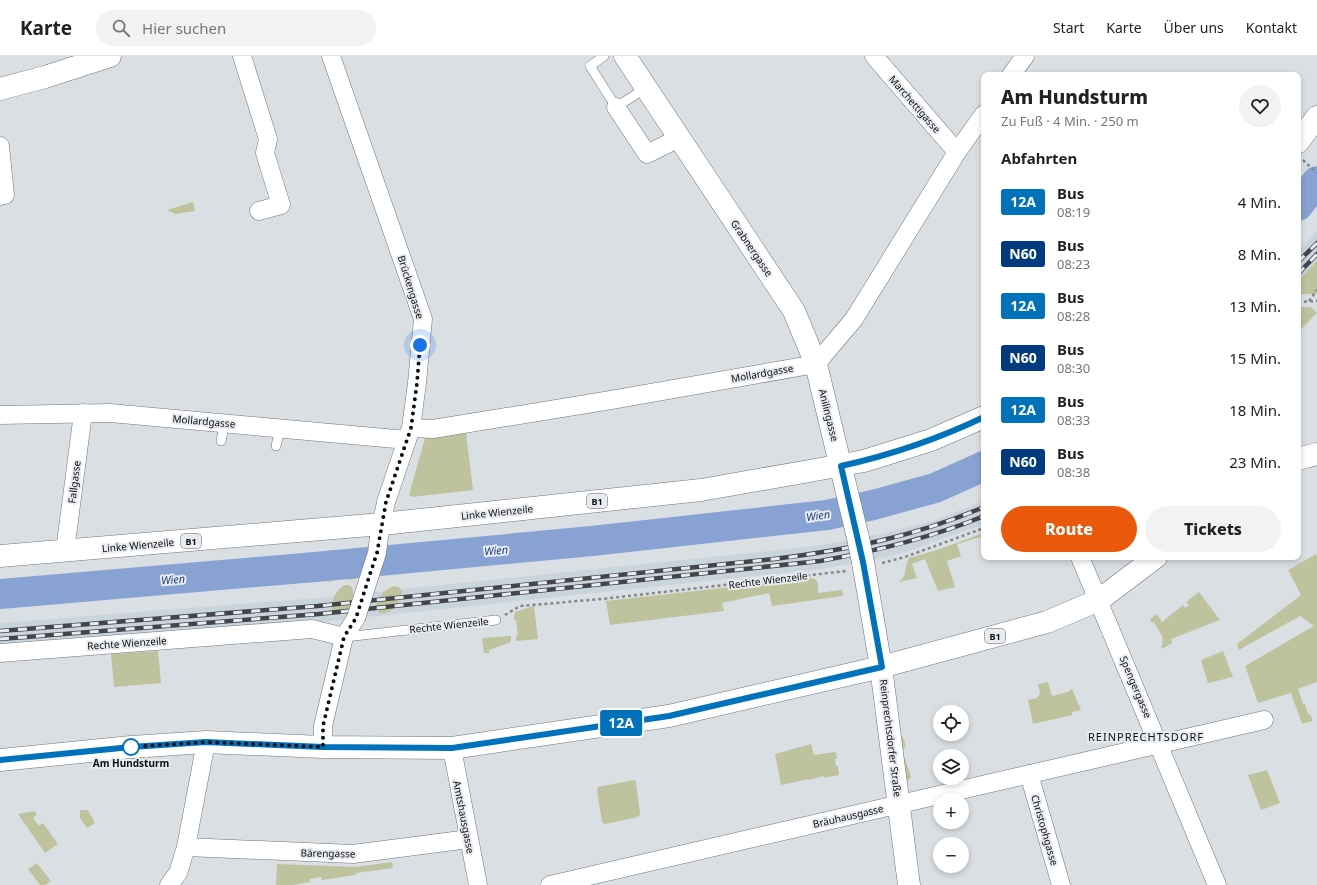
<!DOCTYPE html>
<html lang="de">
<meta charset="utf-8">
<style>
body{margin:0;font-family:"Noto Sans",sans-serif;background:#f2f2f2;color:#222;height:100vh;display:flex;flex-direction:column;font-size:15px;white-space:nowrap}
*{box-sizing:border-box;margin:0}
p{font-size:13px;color:#767676}
.icon{flex:none;width:22px;height:22px;fill:none;stroke:currentColor;stroke-width:2;stroke-linecap:round;stroke-linejoin:round}
.map{position:relative;flex:1;overflow:hidden}
.details{position:absolute;left:981px;top:16px;width:320px;height:488px;display:flex;flex-direction:column;background:#fff;border-radius:8px;box-shadow:0 2px 6px #0003}
.details>*{flex:none}
.badge{padding:0 8px;border-radius:3px;font-size:14px;line-height:26px}
.buttons{position:absolute;left:933px;top:649px;display:grid;gap:8px}
.buttons a{display:grid;place-items:center;width:36px;height:36px;border-radius:50%;background:#fff;box-shadow:0 2px 6px #0003;font-size:20px}
.you{position:absolute;width:20px;height:20px;margin:-10px;border:3px solid #fff;border-radius:50%;background:#1a73e8;box-shadow:0 0 0 6px #1a73e833}
.map>.badge{position:absolute;translate:-50% -50%;box-shadow:0 0 0 2px #fff}
h2{padding:0 20px;font-size:15px;line-height:36px}
.round{display:grid;place-items:center;flex:none;width:42px;height:42px;border-radius:21px;background:#f2f2f2}
.summary{display:flex;align-items:center;justify-content:space-between;height:68px;padding:0 20px}
h1{font-size:19px;font-weight:800;line-height:30px}
.button{display:flex;gap:8px;margin-top:auto;padding:8px 20px}
.button a{flex:1;height:46px;border-radius:24px;background:#ea580c;color:#fff;font-size:16px;font-weight:800;line-height:46px;text-align:center}
.button a+a{background:#f2f2f2;color:#222}
ul{padding:0;list-style:none}
li{display:flex;align-items:center;gap:12px;height:52px;padding:0 20px}
li div{flex:1}
li b{display:block;font-size:15px}
li em{font-style:normal}
li .badge{min-width:44px;font-weight:700;text-align:center}
header{display:flex;align-items:center;gap:24px;box-sizing:border-box;height:56px;padding:0 20px;background:#fff;border-bottom:1px solid #e0e0e0}
header strong{font-size:19px}
nav{display:flex;gap:22px;margin-inline-start:auto;font-size:14px}
.search{width:280px;height:36px;background:#f2f2f2;display:flex;align-items:center;gap:10px;box-sizing:border-box;padding:0 14px;border-radius:22px;color:#767676;font-size:15px}
.map>svg:first-child{display:block}
.built{fill:#c9d4dd}
.green{fill:#bfc39d}
.lines{fill:none;stroke-linecap:round;stroke-linejoin:round}
.river{stroke:#89a2d4;stroke-width:30}
.lane-casing{stroke:#707478;stroke-width:10}
.street-casing{stroke:#707478;stroke-width:19}
.secondary-casing{stroke:#707478;stroke-width:23}
.primary-casing{stroke:#707478;stroke-width:23}
.path{stroke:#83878a;stroke-width:2.5;stroke-dasharray:3 3;stroke-linecap:butt}
.lane{stroke:#fff;stroke-width:9}
.street{stroke:#fff;stroke-width:18}
.secondary{stroke:#fff;stroke-width:22}
.primary{stroke:#fff;stroke-width:22}
.rail-casing{stroke:#434648;stroke-width:4.5}
.rail{stroke:#e8ecf1;stroke-width:3;stroke-dasharray:9;stroke-linecap:butt}
.street-bridge-casing{stroke:#707478;stroke-width:19;stroke-linecap:butt}
.secondary-bridge-casing{stroke:#707478;stroke-width:23;stroke-linecap:butt}
.street-bridge{stroke:#fff;stroke-width:18}
.secondary-bridge{stroke:#fff;stroke-width:22}
.line-casing{stroke:#fff;stroke-width:9}
.line{stroke:#0072bc;stroke-width:6}
.walk{stroke:#0b0d0e;stroke-width:4;stroke-dasharray:0 7.2}
.stop-dot{fill:#fff;stroke:#0072bc;stroke-width:2}
.labels{text-anchor:middle;dominant-baseline:central;stroke-width:4;stroke-linejoin:round;paint-order:stroke}
.shield{fill:#e8ecf1;stroke:#4d5052;stroke-width:1}
.shield-label{font-size:9px;font-weight:bold;fill:#0b0d0e}
.street-label{font-size:10px;fill:#0b0d0e;stroke:#e8ecf1}
.stop-label{font-size:10px;font-weight:bold;fill:#0b0d0e;stroke:#e8ecf1}
.water-label{font-size:11px;font-style:italic;fill:#1f3a76;stroke:#e8ecf1}
.neighbourhood-label{font-size:11px;letter-spacing:1px;fill:#0b0d0e;stroke:#e8ecf1}
</style>
<header>
<strong>Karte</strong>
<div class="search"><svg class="icon" aria-label="search" viewBox="0 0 24 24"><circle cx="10" cy="10" r="6"/><path d="M15 15l6 6"/></svg>Hier suchen</div>
<nav><a>Start</a><a>Karte</a><a>Über uns</a><a>Kontakt</a></nav>
</header>
<div class="map">
<svg width="1317" height="829" viewBox="0 0 1317 829">
<rect width="100%" height="100%" fill="#dadfe3"/>
<g class="built">
<polygon points="1317,175 1317,205 1298,225 1298,196"/>
<polygon points="984,445 984,468 905,496 886,501 821,513 320,566 0,591 0,567 318,542 817,490 881,478 933,465"/>
</g>
<g class="green">
<polygon points="193,146 195,155 175,158 167,154"/>
<polygon points="1317,205 1317,238 1298,238 1298,225"/>
<polygon points="1298,251 1311,251 1317,257 1298,276"/>
<polygon points="466,376 473,434 412,441 409,439 425,382"/>
<path d="M984,477V480L957,488L961,500L947,505L955,531L938,535L925,503L912,508L917,522L899,526C909,517 903,513 909,502L934,495Z"/>
<path d="M357,493L365,496C368,506 361,525 349,524L345,519C345,508 348,499 357,493Z"/>
<path d="M329,494C344,495 340,514 335,523L334,525L328,526C317,520 319,500 329,494Z"/>
<polygon points="1316,498 1317,501 1317,626 1298,633 1303,648 1305,648 1308,658 1310,658 1313,665 1302,668 1291,637 1258,647 1245,610 1314,570 1300,560 1239,594 1237,588 1301,539 1288,514"/>
<polygon points="810,522 815,523 818,527 818,537 842,534 843,540 772,550 769,537 722,547 724,555 610,569 606,545"/>
<path d="M345,529H348L352,531C356,542 350,559 336,559L332,554C331,544 336,534 345,529Z"/>
<path d="M394,530L399,531L402,535C401,545 391,560 379,557L376,551C378,541 384,534 394,530Z"/>
<polygon points="1199,536 1220,564 1171,583 1172,587 1162,593 1161,590 1163,589 1162,586 1163,582 1154,566 1151,566 1150,563 1157,558 1162,566 1183,549 1185,552 1189,549 1186,546"/>
<polygon points="534,550 538,583 516,585 516,579 518,579 516,564 514,564 515,556"/>
<polygon points="511,580 511,586 489,594 489,597 484,597 482,582"/>
<polygon points="158,595 161,627 114,631 111,598"/>
<polygon points="1223,595 1233,621 1208,627 1201,604"/>
<polygon points="1048,626 1052,640 1068,636 1072,633 1081,654 1072,656 1072,659 1033,668 1028,644 1037,642 1040,638 1038,628"/>
<path d="M902,681C906,685 907,691 902,695L911,720L909,724L902,728L896,682Z"/>
<polygon points="811,688 814,699 836,696 837,703 835,703 836,710 838,710 839,719 824,722 824,720 809,724 808,723 781,729 775,698"/>
<polygon points="1267,714 1280,747 1261,754 1248,719"/>
<polygon points="634,724 636,726 640,758 638,761 605,768 602,766 597,734 598,731"/>
<polygon points="80,754 88,754 95,767 87,772 80,762"/>
<polygon points="35,755 37,759 33,762 39,770 43,767 58,788 45,797 18,758"/>
<polygon points="392,806 393,812 356,817 355,819 322,824 321,821 310,823 310,826 293,829 276,829 277,808 355,811"/>
<polygon points="37,807 51,825 45,829 40,829 28,813"/>
</g>
<g class="lines">
<g class="river">
<polyline points="1298,150 1317,125"/>
<polyline points="0,538 315,511 592,485 827,459 873,449 935,432 984,410"/>
</g>
<g class="lane-casing">
<g id="lane">
<polyline points="604,0 590,10 616,51 646,32"/>
<polyline points="221,385 225,366"/>
<polyline points="276,390 280,372"/>
<polyline points="345,581 496,564"/>
</g>
</g>
<g class="street-casing">
<g id="street">
<polyline points="242,0 268,83 265,97 281,149 259,155"/>
<polyline points="331,0 423,263 417,327 411,372 386,446 379,481"/>
<polyline points="874,0 957,96"/>
<polyline points="1011,19 1025,0"/>
<polyline points="616,51 647,98 679,82"/>
<polyline points="0,90 5,139 0,140"/>
<polyline points="0,359 110,357 407,384"/>
<polyline points="411,372 433,373 611,344 816,308 854,263 957,96 984,58"/>
<polyline points="65,495 83,357"/>
<polyline points="1080,501 1217,829"/>
<polyline points="0,597 312,573 344,581"/>
<polyline points="323,691 323,670 344,581 356,562"/>
<polyline points="452,692 478,829"/>
<polyline points="1029,718 1061,829"/>
<polyline points="186,791 353,798 469,783"/>
<polyline points="169,829 178,817 186,791 206,686"/>
<polyline points="550,829 1264,664"/>
</g>
</g>
<g class="secondary-casing">
<g id="secondary">
<polyline points="625,0 794,255 816,308 858,482"/>
<polyline points="0,33 45,21 110,0"/>
<polyline points="863,506 881,611 909,829"/>
</g>
</g>
<g class="primary-casing">
<g id="primary">
<polyline points="1298,86 1317,61"/>
<polyline points="1298,403 1317,398"/>
<polyline points="0,500 382,468 701,434 815,414 864,405 931,384 984,361"/>
<polyline points="0,704 131,691 206,686 323,691 452,692 669,660 881,611 1047,566 1099,544 1156,501"/>
</g>
</g>
<g class="path">
<polyline points="1303,104 1317,117"/>
<polyline points="1309,245 1317,234"/>
<polyline points="1298,246 1317,245"/>
<polyline points="882,507 905,501 984,472"/>
<polyline points="505,559 520,550 602,543 846,515"/>
</g>
<use href="#lane" class="lane"/>
<use href="#street" class="street"/>
<use href="#secondary" class="secondary"/>
<use href="#primary" class="primary"/>
<g class="rail-casing">
<g id="rail">
<polyline points="1298,206 1317,187"/>
<polyline points="1298,218 1317,198"/>
<path d="M0,575L318,550L774,503C848,494 916,480 984,451"/>
<path d="M0,583L319,558L820,505C876,495 931,482 984,460"/>
</g>
</g>
<use href="#rail" class="rail"/>
<g class="street-bridge-casing">
<polyline id="street-bridge" points="356,562 377,497 379,481"/>
</g>
<g class="secondary-bridge-casing">
<polyline id="secondary-bridge" points="858,482 863,506"/>
</g>
<use href="#street-bridge" class="street-bridge"/>
<use href="#secondary-bridge" class="secondary-bridge"/>
</g>
<g class="lines">
<g class="line-casing">
<path id="line" d="M0,704L131,691L206,686L323,691L452,692L669,660L882,611L863,506L841,410C891,399 938,383 984,361"/>
</g>
<use href="#line" class="line"/>
<polyline class="walk" points="131,691 206,686 323,691 323,670 344,581 356,562 370,518 377,497 386,446 411,372 417,327 420,289"/>
</g>
<circle class="stop-dot" cx="131" cy="691" r="8"/>
<g class="labels">
<g class="shield">
<rect x="587" y="438" width="20" height="14" rx="3"/>
<rect x="181" y="478" width="20" height="14" rx="3"/>
<rect x="985" y="573" width="20" height="14" rx="3"/>
</g>
<g class="shield-label">
<text x="597" y="445">B1</text>
<text x="191" y="485">B1</text>
<text x="995" y="580">B1</text>
</g>
<g class="street-label">
<text transform="translate(915 48) rotate(49)">Marchettigasse</text>
<text transform="translate(752 192) rotate(56)">Grabnergasse</text>
<text transform="translate(411 231) rotate(73)">Brückengasse</text>
<text transform="translate(762 317) rotate(-10)">Mollardgasse</text>
<text transform="translate(829 359) rotate(76)">Anilingasse</text>
<text transform="translate(204 365) rotate(5)">Mollardgasse</text>
<text transform="translate(74 426) rotate(-83)">Fallgasse</text>
<text transform="translate(497 456) rotate(-6)">Linke Wienzeile</text>
<text transform="translate(138 489) rotate(-5)">Linke Wienzeile</text>
<text transform="translate(768 524) rotate(-7)">Rechte Wienzeile</text>
<text transform="translate(449 569) rotate(-6)">Rechte Wienzeile</text>
<text transform="translate(127 587) rotate(-4)">Rechte Wienzeile</text>
<text transform="translate(1136 631) rotate(67)">Spengergasse</text>
<text transform="translate(891 682) rotate(83)">Reinprechtsdorfer Straße</text>
<text transform="translate(848 760) rotate(-13)">Bräuhausgasse</text>
<text transform="translate(464 761) rotate(79)">Amtshausgasse</text>
<text transform="translate(1045 774) rotate(74)">Christophgasse</text>
<text transform="translate(328 797) rotate(1)">Bärengasse</text>
</g>
<g class="stop-label">
<text x="131" y="707">Am Hundsturm</text>
</g>
<g class="water-label">
<text transform="translate(818 459) rotate(-8)">Wien</text>
<text transform="translate(496 494) rotate(-5)">Wien</text>
<text transform="translate(173 523) rotate(-5)">Wien</text>
</g>
<g class="neighbourhood-label">
<text x="1146" y="680">REINPRECHTSDORF</text>
</g>
</g>
</svg>
<div class="buttons">
<a><svg class="icon" aria-label="locate" viewBox="0 0 24 24"><circle cx="12" cy="12" r="6"/><path d="M12 2v4M12 18v4M2 12h4M18 12h4"/></svg></a>
<a><svg class="icon" aria-label="layers" viewBox="0 0 24 24"><path d="M12 4l9 5-9 5-9-5zM3 14l9 5 9-5"/></svg></a>
<a>+</a>
<a>−</a>
</div>
<div class="you" style="left:420px;top:289px"></div>
<b class="badge" style="left:621px;top:667px;background:#0072bc;color:#fff">12A</b>
<section class="details">
<div class="summary"><div><h1>Am Hundsturm</h1><p>Zu Fuß · 4 Min. · 250 m</p></div><a class="round"><svg class="icon" aria-label="heart" viewBox="0 0 24 24"><path d="M12 20l-8-8c-3-5 5-10 8-4 3-6 11-1 8 4z"/></svg></a></div>
<h2>Abfahrten</h2>
<ul>
<li><span class="badge" style="background:#0072bc;color:#fff">12A</span><div><b>Bus</b><p>08:19</p></div><em>4 Min.</em></li>
<li><span class="badge" style="background:#003b80;color:#fff">N60</span><div><b>Bus</b><p>08:23</p></div><em>8 Min.</em></li>
<li><span class="badge" style="background:#0072bc;color:#fff">12A</span><div><b>Bus</b><p>08:28</p></div><em>13 Min.</em></li>
<li><span class="badge" style="background:#003b80;color:#fff">N60</span><div><b>Bus</b><p>08:30</p></div><em>15 Min.</em></li>
<li><span class="badge" style="background:#0072bc;color:#fff">12A</span><div><b>Bus</b><p>08:33</p></div><em>18 Min.</em></li>
<li><span class="badge" style="background:#003b80;color:#fff">N60</span><div><b>Bus</b><p>08:38</p></div><em>23 Min.</em></li>
</ul>
<div class="button"><a>Route</a><a>Tickets</a></div>
</section>
</div>
